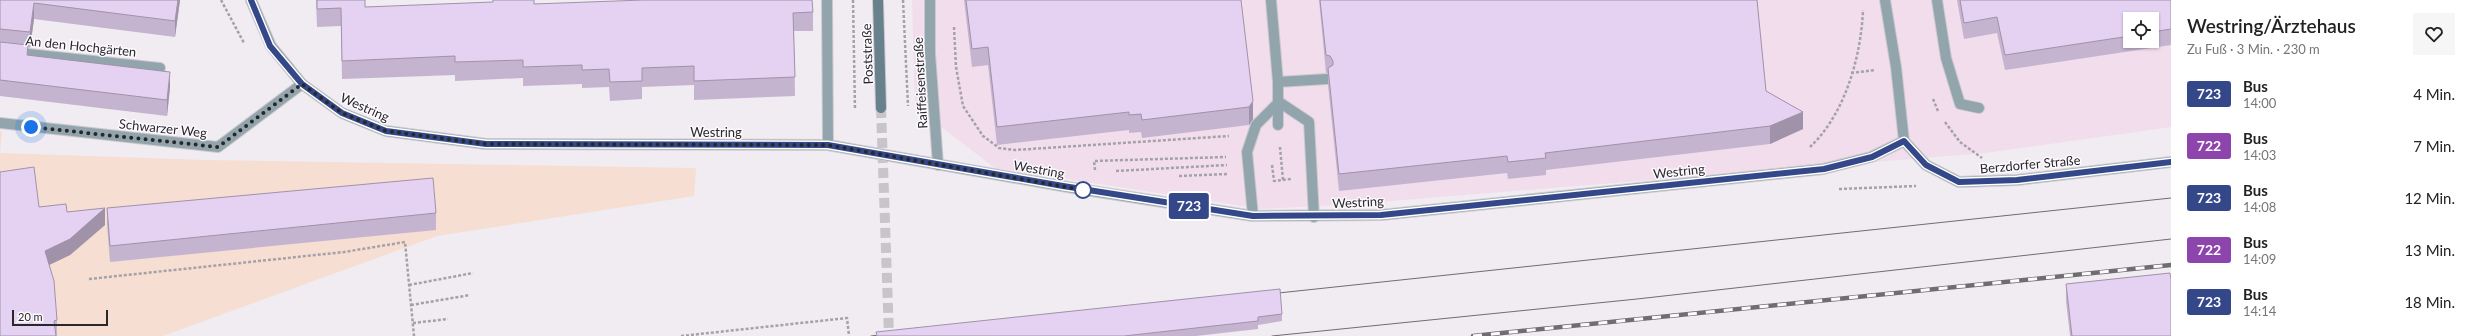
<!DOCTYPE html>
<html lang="de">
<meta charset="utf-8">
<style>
body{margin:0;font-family:Lato,sans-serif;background:#f6f6f6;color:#222;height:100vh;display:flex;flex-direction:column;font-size:15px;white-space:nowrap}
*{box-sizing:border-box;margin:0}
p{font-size:13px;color:#767676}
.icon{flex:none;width:22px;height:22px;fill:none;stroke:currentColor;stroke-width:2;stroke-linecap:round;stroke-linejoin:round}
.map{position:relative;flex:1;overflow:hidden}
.panel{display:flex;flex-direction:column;background:#fff;width:300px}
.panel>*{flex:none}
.badge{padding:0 8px;border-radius:3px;font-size:14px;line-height:26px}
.buttons{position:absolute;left:2123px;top:12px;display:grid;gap:8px}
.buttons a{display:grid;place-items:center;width:36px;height:36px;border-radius:0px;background:#fff;box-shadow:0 1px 3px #0004;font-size:20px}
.scale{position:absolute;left:12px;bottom:10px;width:96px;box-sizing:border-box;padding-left:4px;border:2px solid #282729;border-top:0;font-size:11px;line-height:14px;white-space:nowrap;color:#282729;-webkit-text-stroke:3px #fdfaff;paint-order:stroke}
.you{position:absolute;width:20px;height:20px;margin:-10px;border:3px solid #fff;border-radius:50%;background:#1a73e8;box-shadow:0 0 0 6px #1a73e833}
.map>.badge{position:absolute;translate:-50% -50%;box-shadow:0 0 0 2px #fff}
.round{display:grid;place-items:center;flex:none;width:42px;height:42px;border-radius:0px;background:#f6f6f6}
.summary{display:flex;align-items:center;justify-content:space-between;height:68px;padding:0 16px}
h1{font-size:19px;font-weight:600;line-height:30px}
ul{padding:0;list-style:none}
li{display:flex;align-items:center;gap:12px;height:52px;padding:0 16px}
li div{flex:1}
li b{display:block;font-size:15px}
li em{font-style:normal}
li .badge{min-width:44px;font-weight:700;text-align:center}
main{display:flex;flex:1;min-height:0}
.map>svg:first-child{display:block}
.commercial{fill:#f1ddec;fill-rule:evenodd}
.industrial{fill:#f6ded3}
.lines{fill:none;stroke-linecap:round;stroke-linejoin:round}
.secondary-tunnel{stroke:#c8c5ca;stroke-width:10;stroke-dasharray:10 5;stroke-linecap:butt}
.lane-casing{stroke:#ccc9ce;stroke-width:12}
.street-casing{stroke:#ccc9ce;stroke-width:12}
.secondary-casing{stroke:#ccc9ce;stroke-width:12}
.path{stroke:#a5a2a7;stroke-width:2.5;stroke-dasharray:3 2;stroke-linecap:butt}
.lane{stroke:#93a5ac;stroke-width:10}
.street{stroke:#93a5ac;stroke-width:10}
.secondary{stroke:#68818c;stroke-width:10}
.tram{stroke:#6f6d70;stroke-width:1}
.rail-casing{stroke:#6f6d70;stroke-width:4.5}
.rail{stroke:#fdfaff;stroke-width:3;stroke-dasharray:9;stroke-linecap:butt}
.wall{fill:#c5b4d0;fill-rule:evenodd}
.shaded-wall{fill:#a092a9}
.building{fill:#e5d1f2;stroke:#a092a9}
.line-casing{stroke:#fff;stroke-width:9}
.line{stroke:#344889;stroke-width:6}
.walk{stroke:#282729;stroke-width:4;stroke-dasharray:0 7.2}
.stop-dot{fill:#fff;stroke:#344889;stroke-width:2}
.labels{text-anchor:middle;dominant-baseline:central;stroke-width:3;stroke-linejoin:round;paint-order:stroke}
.street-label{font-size:13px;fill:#282729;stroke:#fdfaff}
</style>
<main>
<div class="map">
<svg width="2171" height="336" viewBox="0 0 2171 336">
<rect width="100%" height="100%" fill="#f0ecf2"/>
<path class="commercial" d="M912,0H2171V127L1985,153L1353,204L1262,209L995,168L915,107ZM2130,19H2152V41H2130Z"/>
<polygon class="industrial" points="0,131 2,132 0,153 206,160 696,168 694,196 437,236 163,336 0,336"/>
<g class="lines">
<polyline class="secondary-tunnel" points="881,108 889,336"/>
<g class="lane-casing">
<polyline id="lane" points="827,0 828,145"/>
</g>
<g class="street-casing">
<g id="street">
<polyline points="251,0 271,46 302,84 342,113 386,131 486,144 828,145 1079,189 1253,216 1381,215 1823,169 1871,157 1904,141"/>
<polyline points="930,0 930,53 938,165"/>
<polyline points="1271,0 1278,82 1278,125"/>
<polyline points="1885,0 1896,67 1904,141"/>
<polyline points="1937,0 1946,58 1960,104 1979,108"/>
<polyline points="0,51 160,68"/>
<polyline points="1278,82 1327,79"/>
<polyline points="1279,102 1309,122 1314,217"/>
<polyline points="0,123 218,147 302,84"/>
<polyline points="1904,141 1926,165 1959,182 2017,180 2171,162"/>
<polyline points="1253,216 1247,152 1256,125 1279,102"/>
</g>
</g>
<g class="secondary-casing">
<polyline id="secondary" points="878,0 881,108"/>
</g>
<g class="path">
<polyline points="221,0 244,43"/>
<polyline points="853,0 855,110"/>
<polyline points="903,0 908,106"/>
<polyline points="954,27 956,67 963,106 983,136 999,148 1015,150 1229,136"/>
<polyline points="1851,73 1875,70"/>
<polyline points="1933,99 1938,111"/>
<polyline points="1945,122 1960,142 1982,158"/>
<polyline points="1280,147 1283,180"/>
<path d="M1810,147C1845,114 1861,57 1863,10"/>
<polyline points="1272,165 1274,181 1291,179"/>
<polyline points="1095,170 1094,161 1226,157"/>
<polyline points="1116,171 1227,165"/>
<polyline points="1179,176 1227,174"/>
<polyline points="1839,189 1916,186"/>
<polyline points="89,279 344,252 405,242 414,336"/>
<polyline points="409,285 473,273"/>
<polyline points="411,305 470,295"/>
<polyline points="413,323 448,319"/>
<polyline points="681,336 847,318 849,336"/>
</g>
<use href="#lane" class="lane"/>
<use href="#street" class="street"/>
<use href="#secondary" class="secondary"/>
<g class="tram">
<polyline points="1269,294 2171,198"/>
<polyline points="871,336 887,334"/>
<polyline points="1272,336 1637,299 2171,239"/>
</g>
<g class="rail-casing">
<polyline id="rail" points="1473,336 2171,265"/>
</g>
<use href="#rail" class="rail"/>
</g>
<g class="wall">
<polygon points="0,0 180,0 175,37 34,19 30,48 28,47 28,55 170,87 167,116 0,96"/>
<polygon points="316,0 365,0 365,7 534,4 813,12 813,31 794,31 795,96 694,100 694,85 642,87 642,99 610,101 609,87 582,88 582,84 523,86 523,78 455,81 455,75 342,79 341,26 317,27"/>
<polygon points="964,0 1241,0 1253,119 1249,125 1142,138 1141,132 1129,133 1129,130 997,145 988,65 972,67"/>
<polygon points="1319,0 1757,0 1766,91 1803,129 1770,144 1546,170 1546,175 1508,179 1507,173 1339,191 1328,85 1328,73 1326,73"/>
<path d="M1957,0H2171V45L2005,70L1997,33L1964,39ZM2130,19H2152V41H2130Z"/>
<polygon points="107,208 436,213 436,230 110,262 107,224"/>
<polygon points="67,212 105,225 70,255 49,265 57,320 57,336 0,336"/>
<polygon points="2066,284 2171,336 2070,336 2066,301"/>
<polygon points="1282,314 1282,321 1258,325 1258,329 1196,336 876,336 876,332"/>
</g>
<g class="shaded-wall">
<polygon points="178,0 180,0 175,37 175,21"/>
<polygon points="34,3 34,19 30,48 30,32"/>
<polygon points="170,72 170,87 167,116 167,100"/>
<polygon points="1253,101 1253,119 1249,125 1249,107"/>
<polygon points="1803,112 1803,129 1770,144 1770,126"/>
<polygon points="105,208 105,225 70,255 45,267 45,251"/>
</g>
<g class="building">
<polygon points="0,0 178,0 175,21 34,3 30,32 0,29"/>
<polygon points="317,0 365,0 365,7 493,2 493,0 534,0 534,4 643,0 812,0 813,12 793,13 795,77 694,81 694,66 642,68 642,81 610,82 609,69 582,70 582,65 523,67 523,60 455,62 455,56 342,61 341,8 317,9"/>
<polygon points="966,0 1241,0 1253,101 1249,107 1142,120 1141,114 1129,115 1129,112 997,127 988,47 972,49"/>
<polygon points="1320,0 1757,0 1766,91 1803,112 1770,126 1545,153 1546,158 1508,162 1507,156 1339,174 1328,68 1333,65 1333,61 1330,56 1326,55"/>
<polygon points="1960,0 2171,0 2171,29 2152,32 2152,19 2130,19 2130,36 2005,55 1997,17 1964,23"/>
<polygon points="0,42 28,45 27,55 170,72 167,100 0,80"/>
<polygon points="34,167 39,207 66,204 67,212 105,208 70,239 45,251 54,281 57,320 54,321 56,336 0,336 0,172"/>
<polygon points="433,178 436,213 110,246 107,208"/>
<polygon points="2170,273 2171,279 2171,336 2072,336 2066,284"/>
<polygon points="1280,289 1282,314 1258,317 1258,321 1124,336 877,336 876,332"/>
</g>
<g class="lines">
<g class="line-casing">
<polyline id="line" points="251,0 270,46 302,84 342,113 386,131 486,144 828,145 1063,186 1253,216 1381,215 1824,169 1872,157 1904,141 1926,165 1959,182 2017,180 2171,162"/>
</g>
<use href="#line" class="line"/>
<polyline class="walk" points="31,127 218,147 302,84 342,113 386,131 486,144 828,145 1083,190"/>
</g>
<circle class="stop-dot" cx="1083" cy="190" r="8"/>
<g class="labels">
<g class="street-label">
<text transform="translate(81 46) rotate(6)">An den Hochgärten</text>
<text transform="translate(867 54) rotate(-92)">Poststraße</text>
<text transform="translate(920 83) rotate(-93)">Raiffeisenstraße</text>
<text transform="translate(365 107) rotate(24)">Westring</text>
<text transform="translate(163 128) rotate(6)">Schwarzer Weg</text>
<text x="716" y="132">Westring</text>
<text transform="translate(2030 164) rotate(-5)">Berzdorfer Straße</text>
<text transform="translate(1039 169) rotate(10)">Westring</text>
<text transform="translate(1679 171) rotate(-6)">Westring</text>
<text transform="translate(1358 202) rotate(-3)">Westring</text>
</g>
</g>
</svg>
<div class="buttons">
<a><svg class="icon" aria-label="locate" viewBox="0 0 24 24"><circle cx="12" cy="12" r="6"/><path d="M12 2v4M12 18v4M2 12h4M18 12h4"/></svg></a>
</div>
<div class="scale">20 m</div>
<div class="you" style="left:31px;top:127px"></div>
<b class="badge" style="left:1189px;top:206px;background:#344889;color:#fff">723</b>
</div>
<section class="panel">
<div class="summary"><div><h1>Westring/Ärztehaus</h1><p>Zu Fuß · 3 Min. · 230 m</p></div><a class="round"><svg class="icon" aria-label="heart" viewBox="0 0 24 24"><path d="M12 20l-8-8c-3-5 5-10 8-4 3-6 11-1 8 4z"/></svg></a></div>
<ul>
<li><span class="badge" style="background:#344889;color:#fff">723</span><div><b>Bus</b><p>14:00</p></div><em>4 Min.</em></li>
<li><span class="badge" style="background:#8e44ad;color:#fff">722</span><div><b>Bus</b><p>14:03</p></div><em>7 Min.</em></li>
<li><span class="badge" style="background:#344889;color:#fff">723</span><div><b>Bus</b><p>14:08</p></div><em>12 Min.</em></li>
<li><span class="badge" style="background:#8e44ad;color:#fff">722</span><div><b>Bus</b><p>14:09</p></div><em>13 Min.</em></li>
<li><span class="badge" style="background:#344889;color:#fff">723</span><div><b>Bus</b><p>14:14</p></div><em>18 Min.</em></li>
</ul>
</section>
</main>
